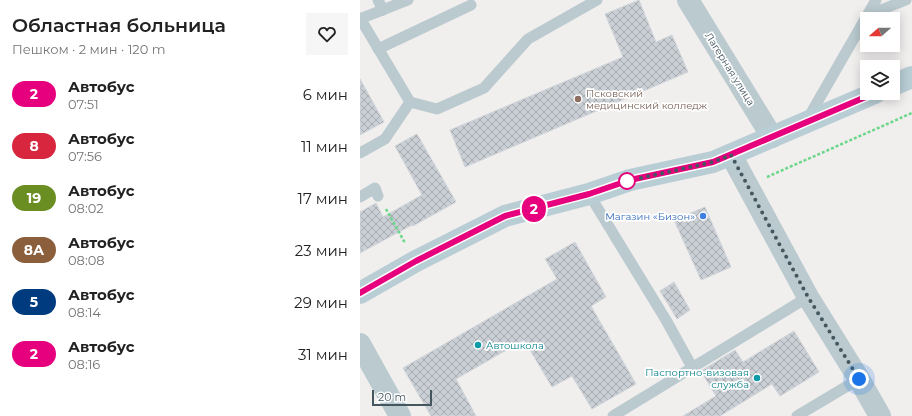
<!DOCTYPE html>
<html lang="ru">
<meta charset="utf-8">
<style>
body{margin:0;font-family:Montserrat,sans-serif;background:#f6f6f6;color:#222;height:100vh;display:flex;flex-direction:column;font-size:15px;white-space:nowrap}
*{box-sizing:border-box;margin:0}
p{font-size:13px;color:#767676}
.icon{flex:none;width:22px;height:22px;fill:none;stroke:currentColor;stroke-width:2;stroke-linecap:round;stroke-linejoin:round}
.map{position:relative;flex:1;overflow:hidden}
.panel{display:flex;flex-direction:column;background:#fff;width:360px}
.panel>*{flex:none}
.badge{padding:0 8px;border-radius:13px;font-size:14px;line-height:26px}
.needle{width:26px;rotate:249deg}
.controls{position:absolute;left:500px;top:12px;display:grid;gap:8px}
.controls a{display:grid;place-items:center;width:40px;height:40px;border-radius:0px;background:#fff;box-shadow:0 2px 10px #0003;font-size:20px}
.scale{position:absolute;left:12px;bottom:10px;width:60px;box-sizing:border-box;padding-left:4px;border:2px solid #44575e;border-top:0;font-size:11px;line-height:14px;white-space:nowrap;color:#44575e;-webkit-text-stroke:3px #fff;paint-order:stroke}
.you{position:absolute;width:20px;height:20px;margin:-10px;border:3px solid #fff;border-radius:50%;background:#1a73e8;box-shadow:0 0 0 6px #1a73e833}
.map>.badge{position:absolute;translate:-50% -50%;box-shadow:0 0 0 2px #fff}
.round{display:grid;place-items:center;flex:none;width:42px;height:42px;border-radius:0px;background:#f6f6f6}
.summary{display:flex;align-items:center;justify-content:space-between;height:68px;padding:0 12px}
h1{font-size:19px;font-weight:600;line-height:30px}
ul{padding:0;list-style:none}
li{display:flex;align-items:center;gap:12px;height:52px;padding:0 12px}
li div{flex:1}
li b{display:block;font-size:15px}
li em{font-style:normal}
li .badge{min-width:44px;font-weight:700;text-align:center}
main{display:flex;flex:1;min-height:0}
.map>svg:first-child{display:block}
.building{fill:url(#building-cross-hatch);stroke:#d1d6db}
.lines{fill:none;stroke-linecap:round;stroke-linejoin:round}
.path{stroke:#6ad789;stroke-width:2.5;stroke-dasharray:3 2;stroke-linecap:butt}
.lane{stroke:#bacacf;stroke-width:11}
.street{stroke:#bacacf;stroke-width:22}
.secondary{stroke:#b9cdd5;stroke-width:22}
.line-casing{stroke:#fff;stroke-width:9}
.line{stroke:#e6007e;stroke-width:6}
.walk{stroke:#44575e;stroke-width:4;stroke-dasharray:0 7.2}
.education-dot{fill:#8d6e63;stroke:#fff;stroke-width:1.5}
.stop-dot{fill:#fff;stroke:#e6007e;stroke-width:2}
.shop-dot{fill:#3f7fe0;stroke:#fff;stroke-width:1.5}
.culture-dot{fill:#0f9aa8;stroke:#fff;stroke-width:1.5}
.labels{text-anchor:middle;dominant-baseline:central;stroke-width:3.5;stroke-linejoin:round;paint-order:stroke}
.street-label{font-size:10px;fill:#44575e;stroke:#fff}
.education-label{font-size:10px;fill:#785e54;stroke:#fff;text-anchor:start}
.shop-label{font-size:10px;fill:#366cbe;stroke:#fff;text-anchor:end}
.culture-label{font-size:10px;fill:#0d838f;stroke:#fff;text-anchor:start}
</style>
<main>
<section class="panel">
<div class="summary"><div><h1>Областная больница</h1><p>Пешком · 2 мин · 120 m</p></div><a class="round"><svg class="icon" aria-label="heart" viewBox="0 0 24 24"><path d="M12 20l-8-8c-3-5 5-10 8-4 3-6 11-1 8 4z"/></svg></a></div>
<ul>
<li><span class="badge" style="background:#e6007e;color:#fff">2</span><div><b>Автобус</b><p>07:51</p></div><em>6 мин</em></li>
<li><span class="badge" style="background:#d7263d;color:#fff">8</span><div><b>Автобус</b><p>07:56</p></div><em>11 мин</em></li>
<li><span class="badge" style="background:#6b8e23;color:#fff">19</span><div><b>Автобус</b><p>08:02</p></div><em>17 мин</em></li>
<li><span class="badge" style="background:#8b5e3c;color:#fff">8А</span><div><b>Автобус</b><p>08:08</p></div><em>23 мин</em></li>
<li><span class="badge" style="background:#003b80;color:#fff">5</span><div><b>Автобус</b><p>08:14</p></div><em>29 мин</em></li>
<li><span class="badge" style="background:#e6007e;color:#fff">2</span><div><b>Автобус</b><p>08:16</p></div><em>31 мин</em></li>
</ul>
</section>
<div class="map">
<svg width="552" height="416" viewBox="0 0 552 416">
<defs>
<pattern id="building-cross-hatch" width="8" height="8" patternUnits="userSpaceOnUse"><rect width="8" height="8" fill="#c9cfd4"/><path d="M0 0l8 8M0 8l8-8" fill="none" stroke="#a5abaf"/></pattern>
</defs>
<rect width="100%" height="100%" fill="#f1eeee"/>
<g class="building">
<polygon points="279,0 296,42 312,35 328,72 105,167 90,130 263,57 245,14"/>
<polygon points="0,79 24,122 0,135"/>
<polygon points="57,134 96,202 53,226 52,225 0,253 0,212 16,203 23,217 62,195 35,146"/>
<polygon points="345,207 371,267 341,280 314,220"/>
<polygon points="215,242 246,297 231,306 276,384 232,409 212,376 192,387 164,340 96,379 116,416 71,416 43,368 197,279 185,259"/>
<polygon points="314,282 330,310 317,319 300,291"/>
<polygon points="434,331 459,372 420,396 412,384 360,416 323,416 356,396 341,371 375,350 383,362"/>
</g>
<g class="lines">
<g class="path">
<polyline points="407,177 552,113"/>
<polyline points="26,209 45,243"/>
</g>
<g class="lane">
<polyline points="18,0 23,10"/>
<polyline points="508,15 546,0"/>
<polyline points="0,18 50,102 25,139 0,153"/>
<polyline points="0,19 48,0"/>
<polyline points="18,49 111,5"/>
<polyline points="50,102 77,109 124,88 168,39 237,0"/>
<polyline points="447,120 516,0"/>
<polyline points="229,194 306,320 332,367"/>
<polyline points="0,197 15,188 18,196"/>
<polyline points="253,416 448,297"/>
<polyline points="437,416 499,379"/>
</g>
<g class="street">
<polyline points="328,0 412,137"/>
<polyline points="371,155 448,297 499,379 520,416"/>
<polyline points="0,344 40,416"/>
</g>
<g class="secondary">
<polyline points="533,85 552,77"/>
<polyline points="0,293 56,261 145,216 229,194 270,180 353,162 515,93"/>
</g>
</g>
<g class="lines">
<g class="line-casing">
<polyline id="line" points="0,293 56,261 145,216 229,194 270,180 353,162 515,93"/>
</g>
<use href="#line" class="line"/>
<polyline class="walk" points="267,181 353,162 371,155 448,297 499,379"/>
</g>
<circle class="education-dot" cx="218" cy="99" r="4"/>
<circle class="stop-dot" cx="267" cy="181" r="8"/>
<circle class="shop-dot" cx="343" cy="216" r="4"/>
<g class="culture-dot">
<circle cx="118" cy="345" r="4"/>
<circle cx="397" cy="378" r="4"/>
</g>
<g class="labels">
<g class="street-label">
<text transform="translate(370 69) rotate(58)">Лагерная улица</text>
</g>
<g class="education-label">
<text x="226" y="93">Псковский<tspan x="226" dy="12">медицинский колледж</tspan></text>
</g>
<g class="shop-label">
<text x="335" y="216">Магазин «Бизон»</text>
</g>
<g class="culture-label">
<text x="126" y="345">Автошкола</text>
<text x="389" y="372" text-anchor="end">Паспортно-визовая<tspan x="389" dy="12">служба</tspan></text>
</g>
</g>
</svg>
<div class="controls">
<a><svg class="needle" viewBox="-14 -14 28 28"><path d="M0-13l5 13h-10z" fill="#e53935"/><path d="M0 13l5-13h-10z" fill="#767676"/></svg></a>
<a><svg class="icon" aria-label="layers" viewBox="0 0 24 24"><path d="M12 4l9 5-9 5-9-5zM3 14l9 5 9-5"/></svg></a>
</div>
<div class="scale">20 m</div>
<div class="you" style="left:499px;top:379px"></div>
<b class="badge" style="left:174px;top:209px;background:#e6007e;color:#fff">2</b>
</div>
</main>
